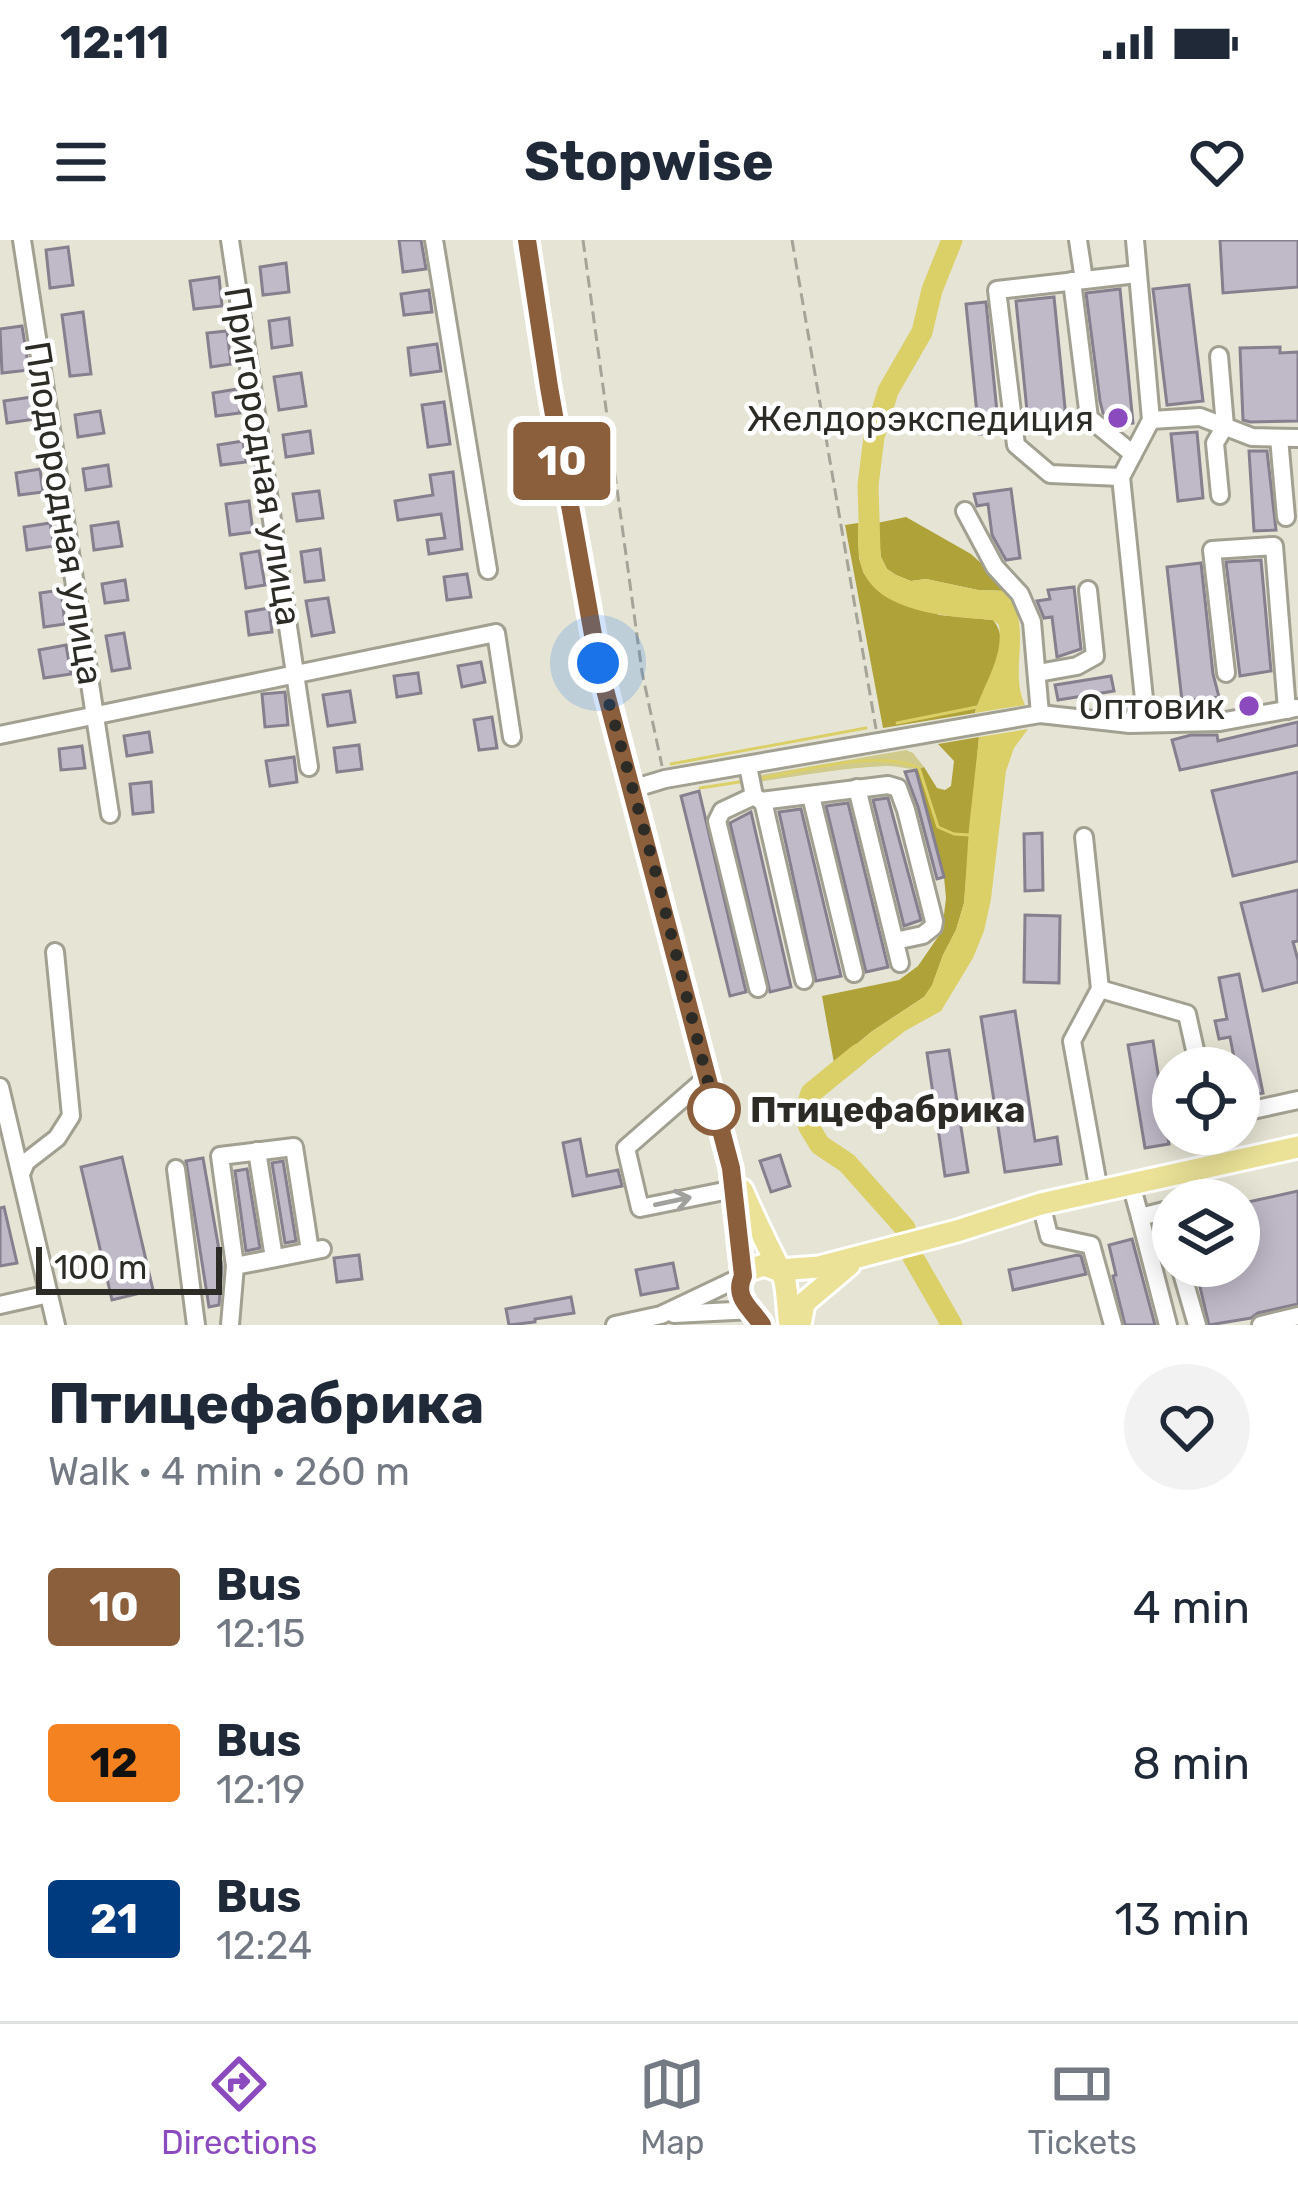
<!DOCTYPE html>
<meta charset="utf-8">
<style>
body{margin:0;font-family:Rubik,sans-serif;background:#f2f2f3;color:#1f2937;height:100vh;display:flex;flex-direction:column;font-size:45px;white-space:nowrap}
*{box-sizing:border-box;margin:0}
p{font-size:39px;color:#747a83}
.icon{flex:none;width:66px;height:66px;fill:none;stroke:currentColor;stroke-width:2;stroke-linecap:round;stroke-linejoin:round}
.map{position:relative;height:1085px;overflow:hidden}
.details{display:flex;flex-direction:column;background:#fff;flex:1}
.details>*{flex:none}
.badge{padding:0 24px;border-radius:9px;font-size:42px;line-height:78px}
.tools{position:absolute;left:1152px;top:807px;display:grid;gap:24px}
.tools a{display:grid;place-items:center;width:108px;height:108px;border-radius:50%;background:#fff;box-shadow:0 6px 30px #0003;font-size:60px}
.scale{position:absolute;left:36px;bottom:30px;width:186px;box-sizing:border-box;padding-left:12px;border:6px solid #2c2b25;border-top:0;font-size:33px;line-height:42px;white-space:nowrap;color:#2c2b25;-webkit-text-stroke:9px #fff;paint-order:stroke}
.you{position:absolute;width:60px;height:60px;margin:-30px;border:9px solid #fff;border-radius:50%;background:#1a73e8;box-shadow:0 0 0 18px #1a73e833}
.map>.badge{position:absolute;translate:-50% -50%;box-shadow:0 0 0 6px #fff}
.round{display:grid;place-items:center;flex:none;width:126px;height:126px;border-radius:63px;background:#f2f2f3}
.head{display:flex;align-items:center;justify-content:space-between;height:204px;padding:0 48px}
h1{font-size:57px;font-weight:700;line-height:90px}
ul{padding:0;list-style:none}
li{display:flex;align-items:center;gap:36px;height:156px;padding:0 48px}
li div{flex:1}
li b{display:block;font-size:45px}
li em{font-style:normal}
li .badge{min-width:132px;font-weight:700;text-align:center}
.status{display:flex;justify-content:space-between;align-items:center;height:84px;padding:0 60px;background:#fff;direction:ltr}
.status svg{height:33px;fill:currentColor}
header{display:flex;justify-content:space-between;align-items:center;height:156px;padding:0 48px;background:#fff;font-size:54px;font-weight:700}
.menu{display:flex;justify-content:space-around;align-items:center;height:168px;border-top:3px solid #e0e1e3;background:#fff;font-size:33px;color:#747a83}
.menu a{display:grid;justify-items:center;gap:6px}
.menu .current{color:#8c4abf}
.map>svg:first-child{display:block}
.green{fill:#d0ca8c}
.forest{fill:#afa239}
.water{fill:#dbcf68}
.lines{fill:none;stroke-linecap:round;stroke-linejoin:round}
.stream{stroke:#dbcf68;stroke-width:3}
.river{stroke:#dbcf68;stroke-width:21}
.building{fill:#c0b9c8;stroke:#867f8d;stroke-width:3}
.minor-casing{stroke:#a1a091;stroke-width:22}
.major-casing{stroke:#fff;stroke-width:27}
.path{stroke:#a5a498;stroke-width:3;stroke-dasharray:12 6;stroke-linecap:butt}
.minor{stroke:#fff;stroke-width:16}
.major{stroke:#ebe298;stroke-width:21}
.oneway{stroke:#a0a09d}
.line-casing{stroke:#fff;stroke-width:27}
.line{stroke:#8b5e3c;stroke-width:18}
.walk{stroke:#2c2b25;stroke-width:12;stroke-dasharray:0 21.6}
.poi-dot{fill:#8c4abf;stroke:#fff;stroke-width:4.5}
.stop-dot{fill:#fff;stroke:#8b5e3c;stroke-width:6}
.labels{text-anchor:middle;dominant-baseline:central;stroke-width:9;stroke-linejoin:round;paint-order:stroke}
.poi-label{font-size:36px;fill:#2c2b25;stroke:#fff;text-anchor:end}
.street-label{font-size:36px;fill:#2c2b25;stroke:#fff}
.stop-label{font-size:36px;font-weight:bold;fill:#2c2b25;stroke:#fff;text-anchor:start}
</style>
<div class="status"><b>12:11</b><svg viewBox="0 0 49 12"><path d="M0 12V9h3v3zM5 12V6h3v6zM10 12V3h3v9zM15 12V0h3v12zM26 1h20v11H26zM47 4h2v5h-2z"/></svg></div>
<header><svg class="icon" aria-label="menu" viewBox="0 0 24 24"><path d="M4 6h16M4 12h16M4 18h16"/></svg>Stopwise<svg class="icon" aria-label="heart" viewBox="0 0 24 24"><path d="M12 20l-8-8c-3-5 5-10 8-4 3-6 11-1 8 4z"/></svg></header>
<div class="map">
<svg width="1298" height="1085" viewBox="0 0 1298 1085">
<rect width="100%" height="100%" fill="#e6e5d5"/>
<path class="green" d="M906,510L913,513L924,527C911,532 900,525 886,526C842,528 799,536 757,542V536L761,535Z"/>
<g class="forest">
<polygon points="906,277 971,314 1005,345 1007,351 978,350 926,339 911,341 896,335 887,329 881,317 877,283"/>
<path d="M858,283L859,318L864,334L939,375L993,380C1015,406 983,445 975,473L883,488L845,285Z"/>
<polygon points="979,497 964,663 956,690 943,715 932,746 924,757 871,792 834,823 822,756 899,740 918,726 942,691 946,658 944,637 916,530 924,527 937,548 945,550 951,546 954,521 938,504"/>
</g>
<g class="water">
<path d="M858,283H877L881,317L887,329L896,335L911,341L926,339L978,350L1007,351C1034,391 1008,428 1025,465L975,473C984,442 1004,418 999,385L993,380C954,377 881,374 863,331C857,316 858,299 858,283Z"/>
<polygon points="1028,489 1014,508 1006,531 991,659 984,691 973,718 941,771 905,791 846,837 834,823 871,792 924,757 932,745 943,715 956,690 964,663 969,588 979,497"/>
</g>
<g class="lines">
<g class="stream">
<polyline points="897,483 977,467"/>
<polyline points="671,524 866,488"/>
<path d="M758,539C802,531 877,509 919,528L938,587L954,594L970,595"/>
<polyline points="700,548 746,541"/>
</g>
<g class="river">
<polyline points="870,311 868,245 874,197 888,151 922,92 932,50 952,0"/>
<polyline points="859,814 811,853 805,872 809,887 820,905 847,923 905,988 913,1017 952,1085"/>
</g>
</g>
<g class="building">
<polygon points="399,0 421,0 426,29 403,32"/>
<polygon points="1220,0 1298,0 1298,47 1223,53"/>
<polygon points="68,7 73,45 50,48 46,10"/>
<polygon points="286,23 289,52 263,55 260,27"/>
<polygon points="219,37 222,66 194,69 190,41"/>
<polygon points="1189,45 1203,161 1167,165 1153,49"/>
<polygon points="1120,49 1133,183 1117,184 1103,173 1100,161 1086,53"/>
<polygon points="429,50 432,72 404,75 401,54"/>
<polygon points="1054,57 1066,178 1028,181 1016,61"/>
<polygon points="986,62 999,192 979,194 966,64"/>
<polygon points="83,72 91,134 70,136 62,75"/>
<polygon points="289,78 292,105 272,108 269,81"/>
<polygon points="22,86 29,130 2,133 0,89"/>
<polygon points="227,91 231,124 211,127 207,93"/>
<polygon points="437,104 441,131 411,135 408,108"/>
<polygon points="1280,107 1280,113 1298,112 1298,181 1250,182 1243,180 1240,108"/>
<polygon points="301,133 306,166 279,170 274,137"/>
<polygon points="237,149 240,173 216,176 213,153"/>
<polygon points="32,157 35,179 7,183 4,161"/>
<polygon points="444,162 450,204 428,207 422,165"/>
<polygon points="100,171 104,193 78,197 75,175"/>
<polygon points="310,191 313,213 286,217 283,195"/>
<polygon points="1197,192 1203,258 1178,261 1171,194"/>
<polygon points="243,201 246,222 221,225 218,205"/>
<polygon points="1249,211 1267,211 1276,290 1254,291"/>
<polygon points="108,225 111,246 86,250 83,229"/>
<polygon points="40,229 43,252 19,255 16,233"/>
<polygon points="453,232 462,309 429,314 427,300 445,298 441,274 398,280 395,261 433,255 430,235"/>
<polygon points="1011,249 1020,318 1006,320 992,295 988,264 977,266 974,254"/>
<polygon points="319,251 323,278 297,281 293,254"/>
<polygon points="249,261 253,292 230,295 226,264"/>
<polygon points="118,282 122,306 94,310 91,286"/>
<polygon points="50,283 54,306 27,310 24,287"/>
<polygon points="320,309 324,340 305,342 301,312"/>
<polygon points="259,311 265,345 246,348 241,314"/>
<polygon points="1261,320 1271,431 1240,436 1226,322"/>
<polygon points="1201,323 1213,434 1219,457 1182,461 1167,327"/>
<polygon points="467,334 471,357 447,360 444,337"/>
<polygon points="125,340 128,360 105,363 102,344"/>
<polygon points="1074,347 1081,409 1057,417 1052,377 1044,378 1037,361 1050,359 1048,350"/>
<polygon points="61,350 65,384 44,387 40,353"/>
<polygon points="328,358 334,392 312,396 306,361"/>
<polygon points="269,368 272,392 249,395 246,372"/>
<polygon points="124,393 130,428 112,431 106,396"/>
<polygon points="66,405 71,434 44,438 39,410"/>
<polygon points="481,422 485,442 462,447 458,426"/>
<polygon points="418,433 421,453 397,457 394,436"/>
<polygon points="1111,436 1114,451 1058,460 1055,445"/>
<polygon points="350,451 355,482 328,486 323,455"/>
<polygon points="285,452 288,485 265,487 262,454"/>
<polygon points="492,477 497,508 479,510 474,480"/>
<polygon points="1298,482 1298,505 1180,530 1172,500 1191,495 1217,495 1218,501"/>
<polygon points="149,492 152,512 127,516 124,496"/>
<polygon points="359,505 362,529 337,532 334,508"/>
<polygon points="82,506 85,528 61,530 59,509"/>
<polygon points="294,517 297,542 270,546 266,521"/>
<polygon points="916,530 944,637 937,639 918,567 905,532"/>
<polygon points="1298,532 1298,621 1233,636 1212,551"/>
<polygon points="151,542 153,572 133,574 130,544"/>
<polygon points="699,551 746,752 730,756 681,556"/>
<polygon points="888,558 921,680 904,686 873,560"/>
<polygon points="848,563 888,727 866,732 826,566"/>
<polygon points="801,569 841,736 816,741 779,572"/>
<polygon points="751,572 791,747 770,752 730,583"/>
<polygon points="1042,593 1043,650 1025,651 1024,594"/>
<polygon points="1298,650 1298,701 1293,702 1298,720 1298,742 1263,751 1241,663"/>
<polygon points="1025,675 1060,676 1059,743 1024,742"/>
<polygon points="1239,734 1263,853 1242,857 1239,828 1236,828 1230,797 1219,799 1215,781 1227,779 1219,738"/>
<polygon points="1015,771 1035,901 1057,897 1061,924 1005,932 981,777"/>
<polygon points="1153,801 1169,904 1145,908 1128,805"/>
<polygon points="949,810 968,932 945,936 927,813"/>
<polygon points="580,899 587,936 618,930 622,946 573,956 563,903"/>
<polygon points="780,915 790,946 771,952 760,921"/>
<polygon points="122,917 153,1050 112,1060 81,927"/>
<polygon points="203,918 222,1027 219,1065 209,1067 186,921"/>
<polygon points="283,921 296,1001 285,1003 272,923"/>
<polygon points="247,929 260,1008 246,1011 235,931"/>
<polygon points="1298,951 1298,1064 1258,1073 1251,1078 1209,1085 1195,1026 1239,1026 1239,964"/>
<polygon points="4,967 17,1023 0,1026 0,968"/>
<polygon points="1132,999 1155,1085 1125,1085 1113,1036 1116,1035 1109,1005"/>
<polygon points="359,1015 362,1039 337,1042 334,1018"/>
<polygon points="1077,1015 1081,1016 1086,1034 1013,1050 1009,1030"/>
<polygon points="673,1023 678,1048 641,1055 636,1030"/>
<polygon points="571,1057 574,1073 535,1079 535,1082 509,1085 506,1069"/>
</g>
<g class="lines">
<g class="minor-casing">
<g id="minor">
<polyline points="22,0 110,574"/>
<polyline points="230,0 309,527"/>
<polyline points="434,0 488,330"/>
<polyline points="1078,0 1084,40"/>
<polyline points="1072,41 1089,178 1133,214"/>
<polyline points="1219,116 1225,186 1215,203 1220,255"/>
<polyline points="1151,180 1200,177 1252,197 1298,198"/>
<polyline points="1279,198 1286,277"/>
<polyline points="1121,237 1050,234 1016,205 997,50 1137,34"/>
<polyline points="965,271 995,327 1020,354 1032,382 1040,474"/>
<polyline points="1038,433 1077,426 1095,416 1088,350"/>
<polyline points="1226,433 1212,310 1274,306 1287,470"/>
<polyline points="1130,484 1220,482 1296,468"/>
<polyline points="0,495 496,393 512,497"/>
<polyline points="748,526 754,556 761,561 888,545 898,548 906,570 934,681 933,687 923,695 895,701"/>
<polyline points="857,548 900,723"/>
<polyline points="632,549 665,539 1040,474 1130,484 1144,459 1121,237 1151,180 1135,0"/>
<polyline points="754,556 722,571 717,581 758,748"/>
<polyline points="811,556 854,733"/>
<polyline points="763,561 804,740"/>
<polyline points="1084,597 1100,749 1072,801 1099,951"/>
<polyline points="1100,749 1187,774 1199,828"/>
<polyline points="705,839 626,908 640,968 734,949"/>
<polyline points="0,847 56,1085"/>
<polyline points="1239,873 1298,860"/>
<polyline points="257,911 274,1018"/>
<polyline points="176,929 196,1085"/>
<polyline points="21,934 26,922 57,898 71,876 55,712"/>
<polyline points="1131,944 1140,977 1164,971 1173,1002"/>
<polyline points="1041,964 1049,996 1091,1005 1113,1085"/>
<polyline points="1140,977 1168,1085"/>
<polyline points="235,1026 220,916 294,907 310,1011"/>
<polyline points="1180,1026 1197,1085"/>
<polyline points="0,1065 49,1054"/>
<polyline points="674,1074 753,1070"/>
<polyline points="230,1085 235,1026 322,1009"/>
<polyline points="615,1085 661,1075 743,1036"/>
<polyline points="1261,1085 1298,1076"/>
</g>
</g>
<g class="major-casing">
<g id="major">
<path d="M526,0L549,147L599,423L731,928L743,1036C733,1058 751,1068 762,1085"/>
<path d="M742,950C755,980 769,1009 784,1038C787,1045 788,1074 790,1085"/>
<polyline points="743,1036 749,1030 764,1025 778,1030 819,1027 957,991 1041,964 1298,907"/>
<polyline points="800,1085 804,1063 849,1025"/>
</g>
</g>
<g class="path">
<polyline points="583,0 642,432 662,526"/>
<polyline points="792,0 876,489"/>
</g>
<use href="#minor" class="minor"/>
<use href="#major" class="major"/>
</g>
<defs><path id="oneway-shaft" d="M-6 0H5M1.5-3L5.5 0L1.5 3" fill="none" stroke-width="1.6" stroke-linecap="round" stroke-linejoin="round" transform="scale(3)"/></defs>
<use class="oneway" href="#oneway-shaft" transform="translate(673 961) rotate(-12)"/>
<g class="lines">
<g class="line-casing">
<path id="line" d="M527,0L549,147L598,423L731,928L743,1036C733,1058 751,1068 762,1085"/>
</g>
<use href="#line" class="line"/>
<polyline class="walk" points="598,423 654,626 717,878 714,869"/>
</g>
<g class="poi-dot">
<circle cx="1118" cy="178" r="12"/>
<circle cx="1249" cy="466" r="12"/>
</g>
<circle class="stop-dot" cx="714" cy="869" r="24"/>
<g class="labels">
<g class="poi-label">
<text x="1094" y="178">Желдорэкспедиция</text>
<text x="1225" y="466">Оптовик</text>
</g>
<g class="street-label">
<text transform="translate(263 216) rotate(81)">Пригородная улица</text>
<text transform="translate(64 273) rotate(81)">Плодородная улица</text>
</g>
<g class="stop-label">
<text x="750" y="869">Птицефабрика</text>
</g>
</g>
</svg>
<div class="tools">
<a><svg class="icon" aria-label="locate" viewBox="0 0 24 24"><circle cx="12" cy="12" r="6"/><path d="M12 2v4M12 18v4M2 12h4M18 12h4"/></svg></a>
<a><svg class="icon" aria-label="layers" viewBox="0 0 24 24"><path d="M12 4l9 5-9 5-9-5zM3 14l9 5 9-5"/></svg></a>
</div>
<div class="scale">100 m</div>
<div class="you" style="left:598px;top:423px"></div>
<b class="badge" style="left:562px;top:221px;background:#8b5e3c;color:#fff">10</b>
</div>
<section class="details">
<div class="head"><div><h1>Птицефабрика</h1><p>Walk · 4 min · 260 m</p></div><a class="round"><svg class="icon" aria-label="heart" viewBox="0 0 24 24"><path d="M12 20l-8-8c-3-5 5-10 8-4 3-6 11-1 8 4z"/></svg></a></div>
<ul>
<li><span class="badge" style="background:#8b5e3c;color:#fff">10</span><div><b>Bus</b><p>12:15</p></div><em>4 min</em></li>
<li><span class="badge" style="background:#f58220;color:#111">12</span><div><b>Bus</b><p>12:19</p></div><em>8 min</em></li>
<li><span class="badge" style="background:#003b80;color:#fff">21</span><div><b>Bus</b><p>12:24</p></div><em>13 min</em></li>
</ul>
</section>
<nav class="menu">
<a class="current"><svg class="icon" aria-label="directions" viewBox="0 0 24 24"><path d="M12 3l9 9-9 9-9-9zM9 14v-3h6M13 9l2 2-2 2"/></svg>Directions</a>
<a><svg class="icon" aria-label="map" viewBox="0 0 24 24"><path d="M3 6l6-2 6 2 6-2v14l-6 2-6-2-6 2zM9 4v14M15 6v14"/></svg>Map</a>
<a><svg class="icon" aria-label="tickets" viewBox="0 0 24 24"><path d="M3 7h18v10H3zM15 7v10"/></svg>Tickets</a>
</nav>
